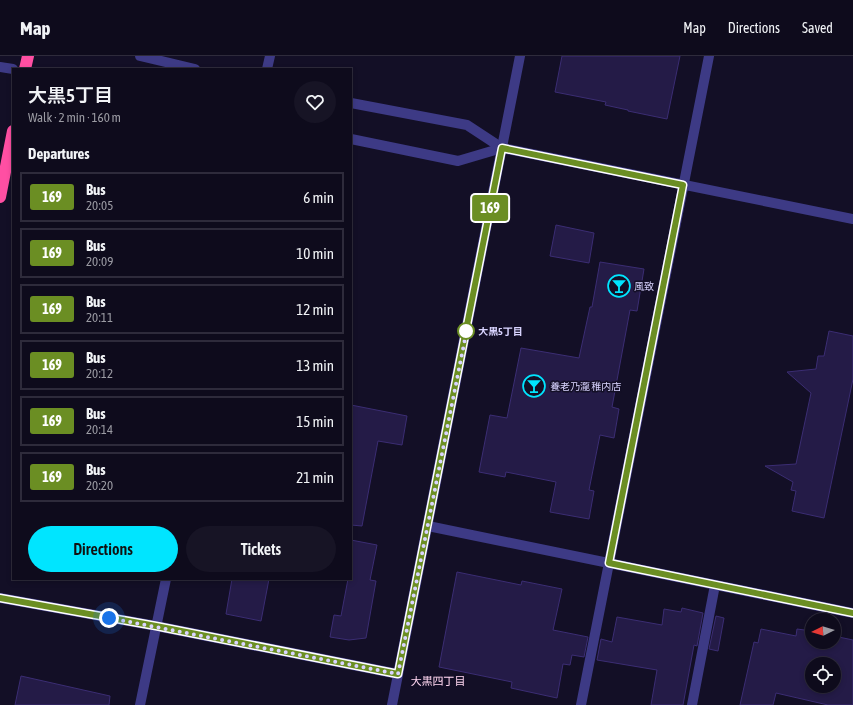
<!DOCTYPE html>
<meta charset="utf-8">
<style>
body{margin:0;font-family:"Asap Condensed","Noto Sans JP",sans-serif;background:#171425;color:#f1f3f6;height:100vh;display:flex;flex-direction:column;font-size:15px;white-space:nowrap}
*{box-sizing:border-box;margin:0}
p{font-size:13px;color:#9b9ba3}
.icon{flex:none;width:22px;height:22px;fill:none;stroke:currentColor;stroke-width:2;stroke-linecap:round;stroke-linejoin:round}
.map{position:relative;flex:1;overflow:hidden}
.sheet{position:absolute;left:12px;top:12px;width:340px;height:512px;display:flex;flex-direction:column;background:#0e0b1c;border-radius:0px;box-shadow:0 2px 6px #0003,0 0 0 1px #2e2b3b}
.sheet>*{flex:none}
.badge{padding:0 8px;border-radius:3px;font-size:14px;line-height:26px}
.needle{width:26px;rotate:265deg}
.fabs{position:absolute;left:805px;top:557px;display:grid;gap:8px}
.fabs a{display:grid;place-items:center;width:36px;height:36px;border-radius:50%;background:#0e0b1c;box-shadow:0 2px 6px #0003,0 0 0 1px #2e2b3b;font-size:20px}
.you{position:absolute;width:20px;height:20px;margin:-10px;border:3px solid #fff;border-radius:50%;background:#1a73e8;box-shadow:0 0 0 6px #1a73e833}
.map>.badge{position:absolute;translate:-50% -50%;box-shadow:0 0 0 2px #fff}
h2{padding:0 16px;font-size:15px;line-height:36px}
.round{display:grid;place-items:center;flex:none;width:42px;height:42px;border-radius:21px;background:#171425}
.overview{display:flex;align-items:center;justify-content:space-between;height:68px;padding:0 16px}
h1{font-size:19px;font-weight:600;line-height:30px}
.action{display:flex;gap:8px;margin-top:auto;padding:8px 16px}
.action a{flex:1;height:46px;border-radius:24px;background:#00e5ff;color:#111;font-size:16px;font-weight:600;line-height:46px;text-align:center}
.action a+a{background:#171425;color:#f1f3f6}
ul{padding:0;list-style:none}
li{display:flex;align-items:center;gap:12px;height:50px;margin:0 8px 6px;padding:0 8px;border:2px solid #2e2b3b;border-radius:0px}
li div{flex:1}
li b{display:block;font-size:15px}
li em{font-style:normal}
li .badge{min-width:44px;font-weight:700;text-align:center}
header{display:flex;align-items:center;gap:24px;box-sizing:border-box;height:56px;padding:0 20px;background:#0e0b1c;border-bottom:1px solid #2e2b3b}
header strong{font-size:19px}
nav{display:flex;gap:22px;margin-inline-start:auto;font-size:14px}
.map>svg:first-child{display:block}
.building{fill:#241b47;stroke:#3b2d73;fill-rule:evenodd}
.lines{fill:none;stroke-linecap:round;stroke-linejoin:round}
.minor{stroke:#3d3a85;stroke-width:10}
.highway{stroke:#ff4fa3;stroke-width:12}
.line-casing{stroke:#fff;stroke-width:9}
.line{stroke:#6b8e23;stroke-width:6}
.walk{stroke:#d9d4ff;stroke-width:4;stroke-dasharray:0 7.2}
.stop-dot{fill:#fff;stroke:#6b8e23;stroke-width:2}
.labels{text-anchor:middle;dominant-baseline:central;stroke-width:3;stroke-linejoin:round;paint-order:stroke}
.poi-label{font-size:10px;fill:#d9d4ff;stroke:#130f26;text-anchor:start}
.stop-label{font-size:10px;font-weight:bold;fill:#d9d4ff;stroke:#130f26;text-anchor:start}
.neighbourhood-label{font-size:11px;fill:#ffd6f0;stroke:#130f26}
</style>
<header>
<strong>Map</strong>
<nav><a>Map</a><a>Directions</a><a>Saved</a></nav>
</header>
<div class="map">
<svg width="853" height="649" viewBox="0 0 853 649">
<rect width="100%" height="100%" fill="#130f26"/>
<g class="building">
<polygon points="562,0 680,0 667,63 628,55 628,54 605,49 606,46 555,36"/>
<polygon points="556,169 594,177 589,207 550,200"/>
<polygon points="600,206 644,213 637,255 630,254 612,351 619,353 614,382 600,379 589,434 594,435 589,463 550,456 556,426 506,416 505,421 479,416 490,359 507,362 521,292 579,302 590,251 592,251"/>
<polygon points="829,275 853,280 853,323 824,462 792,455 796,435 791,434 793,426 765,410 796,408 811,337 787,316 816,313 818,300 824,300"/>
<polygon points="351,349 407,360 402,389 378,385 362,470 351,469"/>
<polygon points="351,484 377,489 370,524 376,525 366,582 349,584 330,581 334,559 341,560 348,523 351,523"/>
<polygon points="457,516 521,529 522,525 562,533 553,574 588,581 584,601 572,599 570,609 563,608 557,642 511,632 512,626 439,611"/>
<polygon points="232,523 269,523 261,565 226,558"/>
<polygon points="682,552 703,557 697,590 694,589 683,649 651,649 657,614 597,604 601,583 612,586 617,561 662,569 664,553 681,556"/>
<polygon points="716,560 724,562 718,595 709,593"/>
<path d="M761,573L796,580L797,573L812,575V586H834V580L853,584V649H828L776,637L773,649H740L754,586L758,587ZM812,608H834V630H812Z"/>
<polygon points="21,620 110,640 109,649 15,649"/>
</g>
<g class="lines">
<g class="minor">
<polyline points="140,0 195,13"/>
<polyline points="0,11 13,13"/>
<polyline points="267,13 270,0"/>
<polyline points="351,47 467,69 502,92 853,163"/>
<polyline points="351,83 458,105 502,92"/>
<polyline points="428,470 853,557"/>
<polyline points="0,542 156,570 398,618"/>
<polyline points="140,649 166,523"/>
<polyline points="392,649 520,0"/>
<polyline points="581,649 709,0"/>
<polyline points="692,649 715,529"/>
</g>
<g class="highway">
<polyline points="25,13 28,0"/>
<polyline points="0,141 13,75"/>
</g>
</g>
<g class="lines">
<g class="line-casing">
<polyline id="line" points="0,542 156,570 398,618 502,92 683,129 609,507 853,557"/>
</g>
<use href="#line" class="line"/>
<polyline class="walk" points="109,562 398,618 467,273 466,275"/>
</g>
<defs>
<g id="bar-ring" transform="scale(1.15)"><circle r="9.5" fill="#130f26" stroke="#00e5ff" stroke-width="1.5"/><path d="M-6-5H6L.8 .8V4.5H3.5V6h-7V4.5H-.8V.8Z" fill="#00e5ff"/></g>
</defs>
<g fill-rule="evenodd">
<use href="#bar-ring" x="619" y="230"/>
<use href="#bar-ring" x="534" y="330"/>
</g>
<circle class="stop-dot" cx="466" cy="275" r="8"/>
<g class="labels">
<g class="poi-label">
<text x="634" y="230">風致</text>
<text x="550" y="330">養老乃瀧 稚内店</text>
</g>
<g class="stop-label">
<text x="478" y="275">大黒5丁目</text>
</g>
<g class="neighbourhood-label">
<text x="438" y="625">大黒四丁目</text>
</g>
</g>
</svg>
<div class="fabs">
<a><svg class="needle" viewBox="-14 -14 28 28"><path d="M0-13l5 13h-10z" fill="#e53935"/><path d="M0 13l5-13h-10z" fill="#9b9ba3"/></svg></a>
<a><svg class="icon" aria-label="locate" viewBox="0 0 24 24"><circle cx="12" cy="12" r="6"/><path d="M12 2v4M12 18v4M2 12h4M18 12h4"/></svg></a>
</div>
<div class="you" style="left:109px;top:562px"></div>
<b class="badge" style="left:490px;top:152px;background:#6b8e23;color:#fff">169</b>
<section class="sheet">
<div class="overview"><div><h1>大黒5丁目</h1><p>Walk · 2 min · 160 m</p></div><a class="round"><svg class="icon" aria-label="heart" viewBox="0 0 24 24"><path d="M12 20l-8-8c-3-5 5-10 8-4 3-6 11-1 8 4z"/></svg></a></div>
<h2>Departures</h2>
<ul>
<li><span class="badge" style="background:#6b8e23;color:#fff">169</span><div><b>Bus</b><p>20:05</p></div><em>6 min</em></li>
<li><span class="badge" style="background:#6b8e23;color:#fff">169</span><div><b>Bus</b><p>20:09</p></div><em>10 min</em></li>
<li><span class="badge" style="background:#6b8e23;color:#fff">169</span><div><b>Bus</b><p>20:11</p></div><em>12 min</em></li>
<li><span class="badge" style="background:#6b8e23;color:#fff">169</span><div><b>Bus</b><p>20:12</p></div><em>13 min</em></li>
<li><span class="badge" style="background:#6b8e23;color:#fff">169</span><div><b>Bus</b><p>20:14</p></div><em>15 min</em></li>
<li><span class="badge" style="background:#6b8e23;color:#fff">169</span><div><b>Bus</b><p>20:20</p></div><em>21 min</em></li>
</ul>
<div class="action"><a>Directions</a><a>Tickets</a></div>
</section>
</div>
